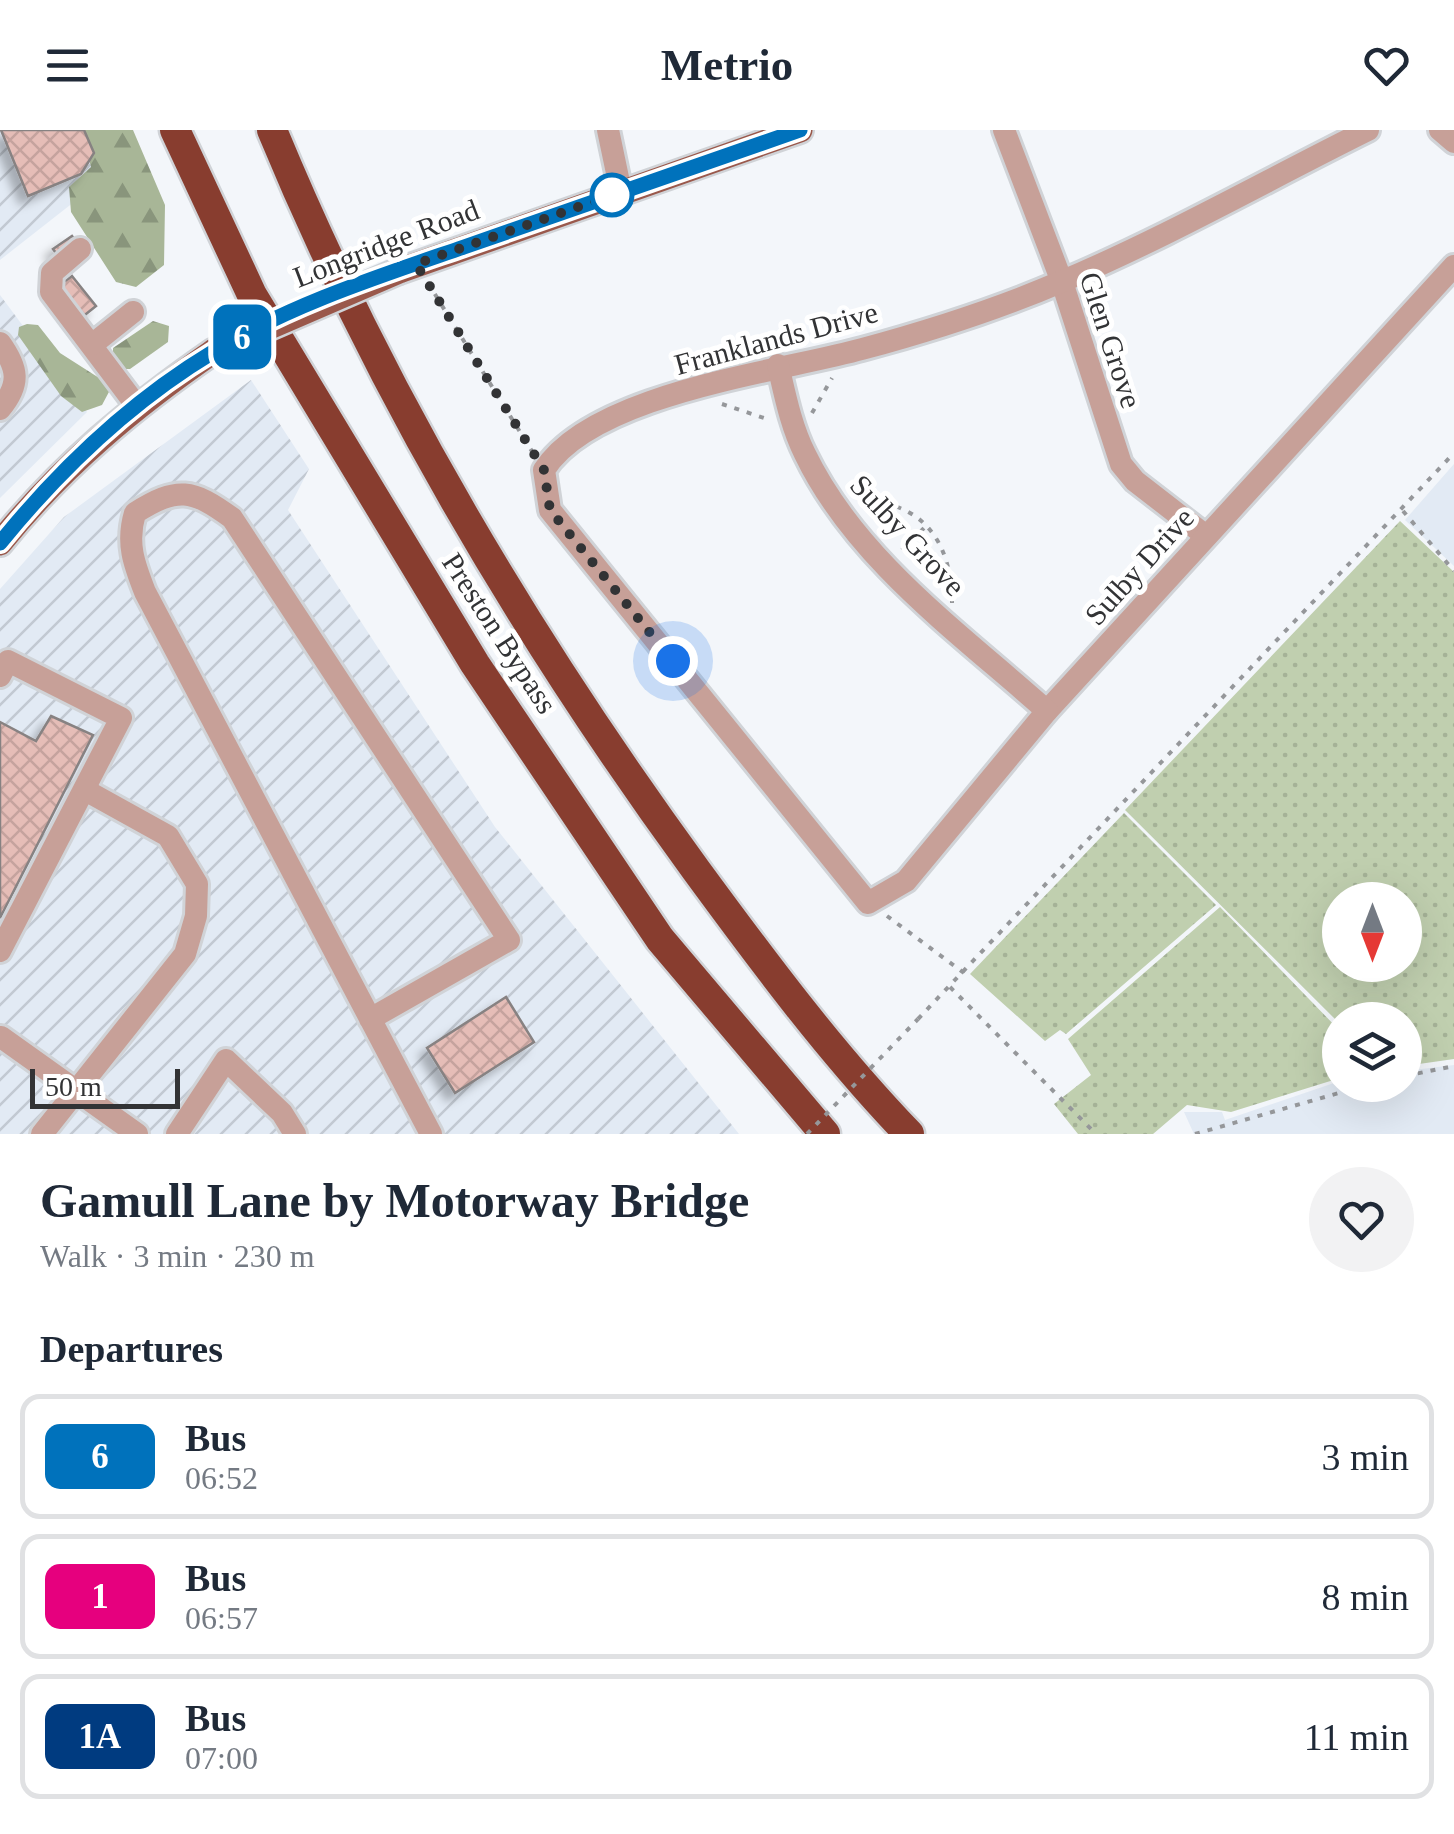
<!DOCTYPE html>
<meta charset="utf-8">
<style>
body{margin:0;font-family:"Times New Roman",serif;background:#f2f2f3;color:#1f2937;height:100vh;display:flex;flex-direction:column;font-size:38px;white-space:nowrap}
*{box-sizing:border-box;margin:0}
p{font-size:32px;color:#747a83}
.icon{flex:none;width:55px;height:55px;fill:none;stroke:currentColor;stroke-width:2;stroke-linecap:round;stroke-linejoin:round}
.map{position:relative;height:1004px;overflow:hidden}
.details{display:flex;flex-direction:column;background:#fff;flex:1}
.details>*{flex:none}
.badge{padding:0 20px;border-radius:15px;font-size:35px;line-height:65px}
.needle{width:65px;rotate:180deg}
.tools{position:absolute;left:1322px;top:752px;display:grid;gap:20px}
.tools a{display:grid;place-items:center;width:100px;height:100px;border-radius:50%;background:#fff;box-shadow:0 10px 40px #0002;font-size:50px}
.scale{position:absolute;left:30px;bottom:25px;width:150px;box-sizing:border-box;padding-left:10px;border:5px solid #323335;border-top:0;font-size:28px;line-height:35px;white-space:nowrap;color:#323335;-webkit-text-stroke:8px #fff;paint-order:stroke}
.you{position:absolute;width:50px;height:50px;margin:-25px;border:8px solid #fff;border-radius:50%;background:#1a73e8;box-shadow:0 0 0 15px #1a73e833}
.map>.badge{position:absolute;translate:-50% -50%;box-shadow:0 0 0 5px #fff}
h2{padding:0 40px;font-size:38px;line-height:90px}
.round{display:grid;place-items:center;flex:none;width:105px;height:105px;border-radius:52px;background:#f2f2f3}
.head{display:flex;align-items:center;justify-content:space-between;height:170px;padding:0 40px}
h1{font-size:48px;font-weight:700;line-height:75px}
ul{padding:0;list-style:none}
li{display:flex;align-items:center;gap:30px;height:125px;margin:0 20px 15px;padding:0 20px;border:5px solid #e0e1e3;border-radius:20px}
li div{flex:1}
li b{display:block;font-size:38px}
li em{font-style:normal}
li .badge{min-width:110px;font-weight:700;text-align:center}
header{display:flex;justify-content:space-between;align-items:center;height:130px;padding:0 40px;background:#fff;font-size:45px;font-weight:700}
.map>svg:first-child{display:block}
.built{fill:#e2eaf4}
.industrial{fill:url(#industrial-furrows)}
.grass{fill:url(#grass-dots);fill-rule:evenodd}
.forest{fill:url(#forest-firs)}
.building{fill:url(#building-cross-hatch);stroke:#878282;stroke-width:2.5;filter:url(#shadow)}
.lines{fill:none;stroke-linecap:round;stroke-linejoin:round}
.minor-casing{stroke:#d0d3d7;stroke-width:28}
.major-casing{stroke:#d0d3d7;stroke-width:30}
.highway-casing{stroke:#d0d3d7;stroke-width:35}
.path{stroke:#95979a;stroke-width:4;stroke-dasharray:5 8;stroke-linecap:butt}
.minor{stroke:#c7a098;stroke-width:22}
.major{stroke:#9a584b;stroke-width:25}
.highway{stroke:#883d2f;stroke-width:30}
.major-bridge-casing{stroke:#d0d3d7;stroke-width:30;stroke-linecap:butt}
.path-bridge{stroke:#95979a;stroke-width:4;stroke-dasharray:5 8;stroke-linecap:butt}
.major-bridge{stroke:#9a584b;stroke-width:25}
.line-casing{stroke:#fff;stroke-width:22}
.line{stroke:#0072bc;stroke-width:15}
.walk{stroke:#323335;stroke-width:10;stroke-dasharray:0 18}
.stop-dot{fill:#fff;stroke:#0072bc;stroke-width:5}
.labels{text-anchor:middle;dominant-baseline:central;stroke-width:10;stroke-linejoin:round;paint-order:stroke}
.street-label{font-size:30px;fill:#323335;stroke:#fff}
</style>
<header><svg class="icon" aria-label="menu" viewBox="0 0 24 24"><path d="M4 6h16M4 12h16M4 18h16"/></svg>Metrio<svg class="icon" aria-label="heart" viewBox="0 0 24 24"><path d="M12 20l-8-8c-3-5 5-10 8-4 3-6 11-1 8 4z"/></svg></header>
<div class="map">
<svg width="1454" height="1004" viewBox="0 0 1454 1004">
<defs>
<pattern id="industrial-furrows" width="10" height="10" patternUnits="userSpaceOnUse" patternTransform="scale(2.5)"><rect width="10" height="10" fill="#e2eaf4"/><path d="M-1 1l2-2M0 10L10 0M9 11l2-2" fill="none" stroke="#c2c9d2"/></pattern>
<pattern id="grass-dots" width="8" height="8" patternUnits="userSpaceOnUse" patternTransform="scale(2.5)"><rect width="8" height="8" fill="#c0cfaf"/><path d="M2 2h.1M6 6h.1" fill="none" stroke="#a5b297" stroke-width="1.8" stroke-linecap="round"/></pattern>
<pattern id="forest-firs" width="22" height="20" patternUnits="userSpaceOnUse" patternTransform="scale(2.5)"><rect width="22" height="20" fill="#a8b697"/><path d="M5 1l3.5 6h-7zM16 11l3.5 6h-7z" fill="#89957c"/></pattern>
<pattern id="building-cross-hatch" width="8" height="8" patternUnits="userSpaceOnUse" patternTransform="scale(2.5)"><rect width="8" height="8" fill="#e5bdb7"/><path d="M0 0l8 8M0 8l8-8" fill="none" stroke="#c5a39e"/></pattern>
<filter id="shadow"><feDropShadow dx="-8" dy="8" stdDeviation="5" flood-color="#0004"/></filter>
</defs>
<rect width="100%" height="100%" fill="#f3f6fa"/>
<g class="built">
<polygon points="1454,334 1454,436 1405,390"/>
<polygon points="1454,935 1454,1004 1194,1004 1184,982 1222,982 1225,990 1340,951 1340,955 1405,955 1405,941"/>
</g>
<g class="industrial">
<polygon points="0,0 112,0 125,32 0,130"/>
<polygon points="0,165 87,282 0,368"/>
<polygon points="251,250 309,339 288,380 495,697 739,1004 0,1004 0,459 64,387"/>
</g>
<g class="grass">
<path d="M1400,391L1454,442V929L1405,936V890H1340V894L1125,680ZM1340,770H1405V835H1340Z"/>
<polygon points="1124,683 1216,775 1066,904 1060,900 1045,911 970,844"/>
<polygon points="1220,777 1340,901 1340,948 1231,982 1187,975 1153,1004 1078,1004 1054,974 1091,945 1068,909"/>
</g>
<g class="forest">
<polygon points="82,0 133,0 165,75 164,135 136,157 116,152 71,82 69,57 91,37"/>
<polygon points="153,191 169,196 168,212 130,239 121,239 113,231 113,218"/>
<polygon points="27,194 38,195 60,223 107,253 110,260 102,275 82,282 61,266 18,205 19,197"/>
</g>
<g class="building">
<polygon points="1,0 84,0 94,23 81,44 28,66"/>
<polygon points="72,106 78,114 59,127 53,119"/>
<polygon points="72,146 96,176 81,188 57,157"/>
<polygon points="51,586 93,605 0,788 0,592 36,611"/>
<polygon points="506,867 534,912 455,963 427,918"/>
</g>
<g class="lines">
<g class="minor-casing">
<g id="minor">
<polyline points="608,0 621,62"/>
<polyline points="1004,0 1062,152 1121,334 1135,351 1206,406"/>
<path d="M1368,0C1267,50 1167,107 1063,151C1000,178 929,201 862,219C779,242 593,263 544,340L550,380L868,773L906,751L1047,581L1454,136"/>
<polyline points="1440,0 1454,12"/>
<polyline points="80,119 52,143 51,162 136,275"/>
<path d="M0,213C18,238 21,254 0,279"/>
<polyline points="93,214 133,182"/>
<path d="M778,235C785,265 791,296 805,324C856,430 961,504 1047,581"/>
<polyline points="0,546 8,531 121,588 0,821"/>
<path d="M370,889L509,810L232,388C192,359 178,356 135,383C126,413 134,434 145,462L431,1004"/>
<polyline points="1,907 137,1004"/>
<polyline points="42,1004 185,824 196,786 197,754 168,706 85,660"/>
<polyline points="177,1004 226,930 282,983 295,1004"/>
</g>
</g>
<g class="major-casing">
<g id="major">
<polyline points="399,141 800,0"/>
<path d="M0,413C62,336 133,277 214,221"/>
</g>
</g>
<g class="highway-casing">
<g id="highway">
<polyline points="175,0 252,165 475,534 660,809 825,1004"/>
<path d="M272,0C380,262 529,511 696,740C762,830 831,923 909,1004"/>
</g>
</g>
<g class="path">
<polyline points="428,153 533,323"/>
<polyline points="722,274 770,290"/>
<polyline points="812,283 832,248"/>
<path d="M858,371C923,370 952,413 952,473"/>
<polyline points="1403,381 1454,441"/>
<polyline points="902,420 927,395"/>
<polyline points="887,786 964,843"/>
<polyline points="950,857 1096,1004"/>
<polyline points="918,889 1454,323"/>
<polyline points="1405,946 1454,936"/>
<polyline points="1195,1004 1367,955"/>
</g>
<use href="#minor" class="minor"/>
<use href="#major" class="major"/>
<use href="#highway" class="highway"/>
<g class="major-bridge-casing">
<polyline id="major-bridge" points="214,221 399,141"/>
</g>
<polyline class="path-bridge" points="807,1004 918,889"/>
<use href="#major-bridge" class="major-bridge"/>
</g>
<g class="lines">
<g class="line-casing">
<path id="line" d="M0,413C61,338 130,272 213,222C289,175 380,146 464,117C576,78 688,39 800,0"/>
</g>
<use href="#line" class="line"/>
<polyline class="walk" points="612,65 416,134 544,340 550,380 673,531"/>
</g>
<circle class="stop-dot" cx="612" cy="65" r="20"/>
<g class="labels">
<g class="street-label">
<text transform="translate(386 113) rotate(-21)">Longridge Road</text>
<text transform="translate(776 208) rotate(-15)">Franklands Drive</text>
<text transform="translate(1111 210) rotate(72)">Glen Grove</text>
<text transform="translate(908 405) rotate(47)">Sulby Grove</text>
<text transform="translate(1139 436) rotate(-48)">Sulby Drive</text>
<text transform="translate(500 503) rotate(57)">Preston Bypass</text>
</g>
</g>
</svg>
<div class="tools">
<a><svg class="needle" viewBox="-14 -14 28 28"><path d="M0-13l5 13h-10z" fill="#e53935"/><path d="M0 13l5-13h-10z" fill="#747a83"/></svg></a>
<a><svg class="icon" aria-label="layers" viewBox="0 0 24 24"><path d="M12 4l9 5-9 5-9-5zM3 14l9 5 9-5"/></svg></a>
</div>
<div class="scale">50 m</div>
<div class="you" style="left:673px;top:531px"></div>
<b class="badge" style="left:242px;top:207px;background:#0072bc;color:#fff">6</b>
</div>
<section class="details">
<div class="head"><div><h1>Gamull Lane by Motorway Bridge</h1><p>Walk · 3 min · 230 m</p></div><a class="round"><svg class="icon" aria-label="heart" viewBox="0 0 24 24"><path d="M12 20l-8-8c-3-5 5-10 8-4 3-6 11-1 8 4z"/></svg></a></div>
<h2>Departures</h2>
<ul>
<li><span class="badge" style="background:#0072bc;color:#fff">6</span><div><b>Bus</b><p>06:52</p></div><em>3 min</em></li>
<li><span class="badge" style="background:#e6007e;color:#fff">1</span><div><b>Bus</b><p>06:57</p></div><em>8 min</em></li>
<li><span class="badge" style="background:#003b80;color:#fff">1A</span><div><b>Bus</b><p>07:00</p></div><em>11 min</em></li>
</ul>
</section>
